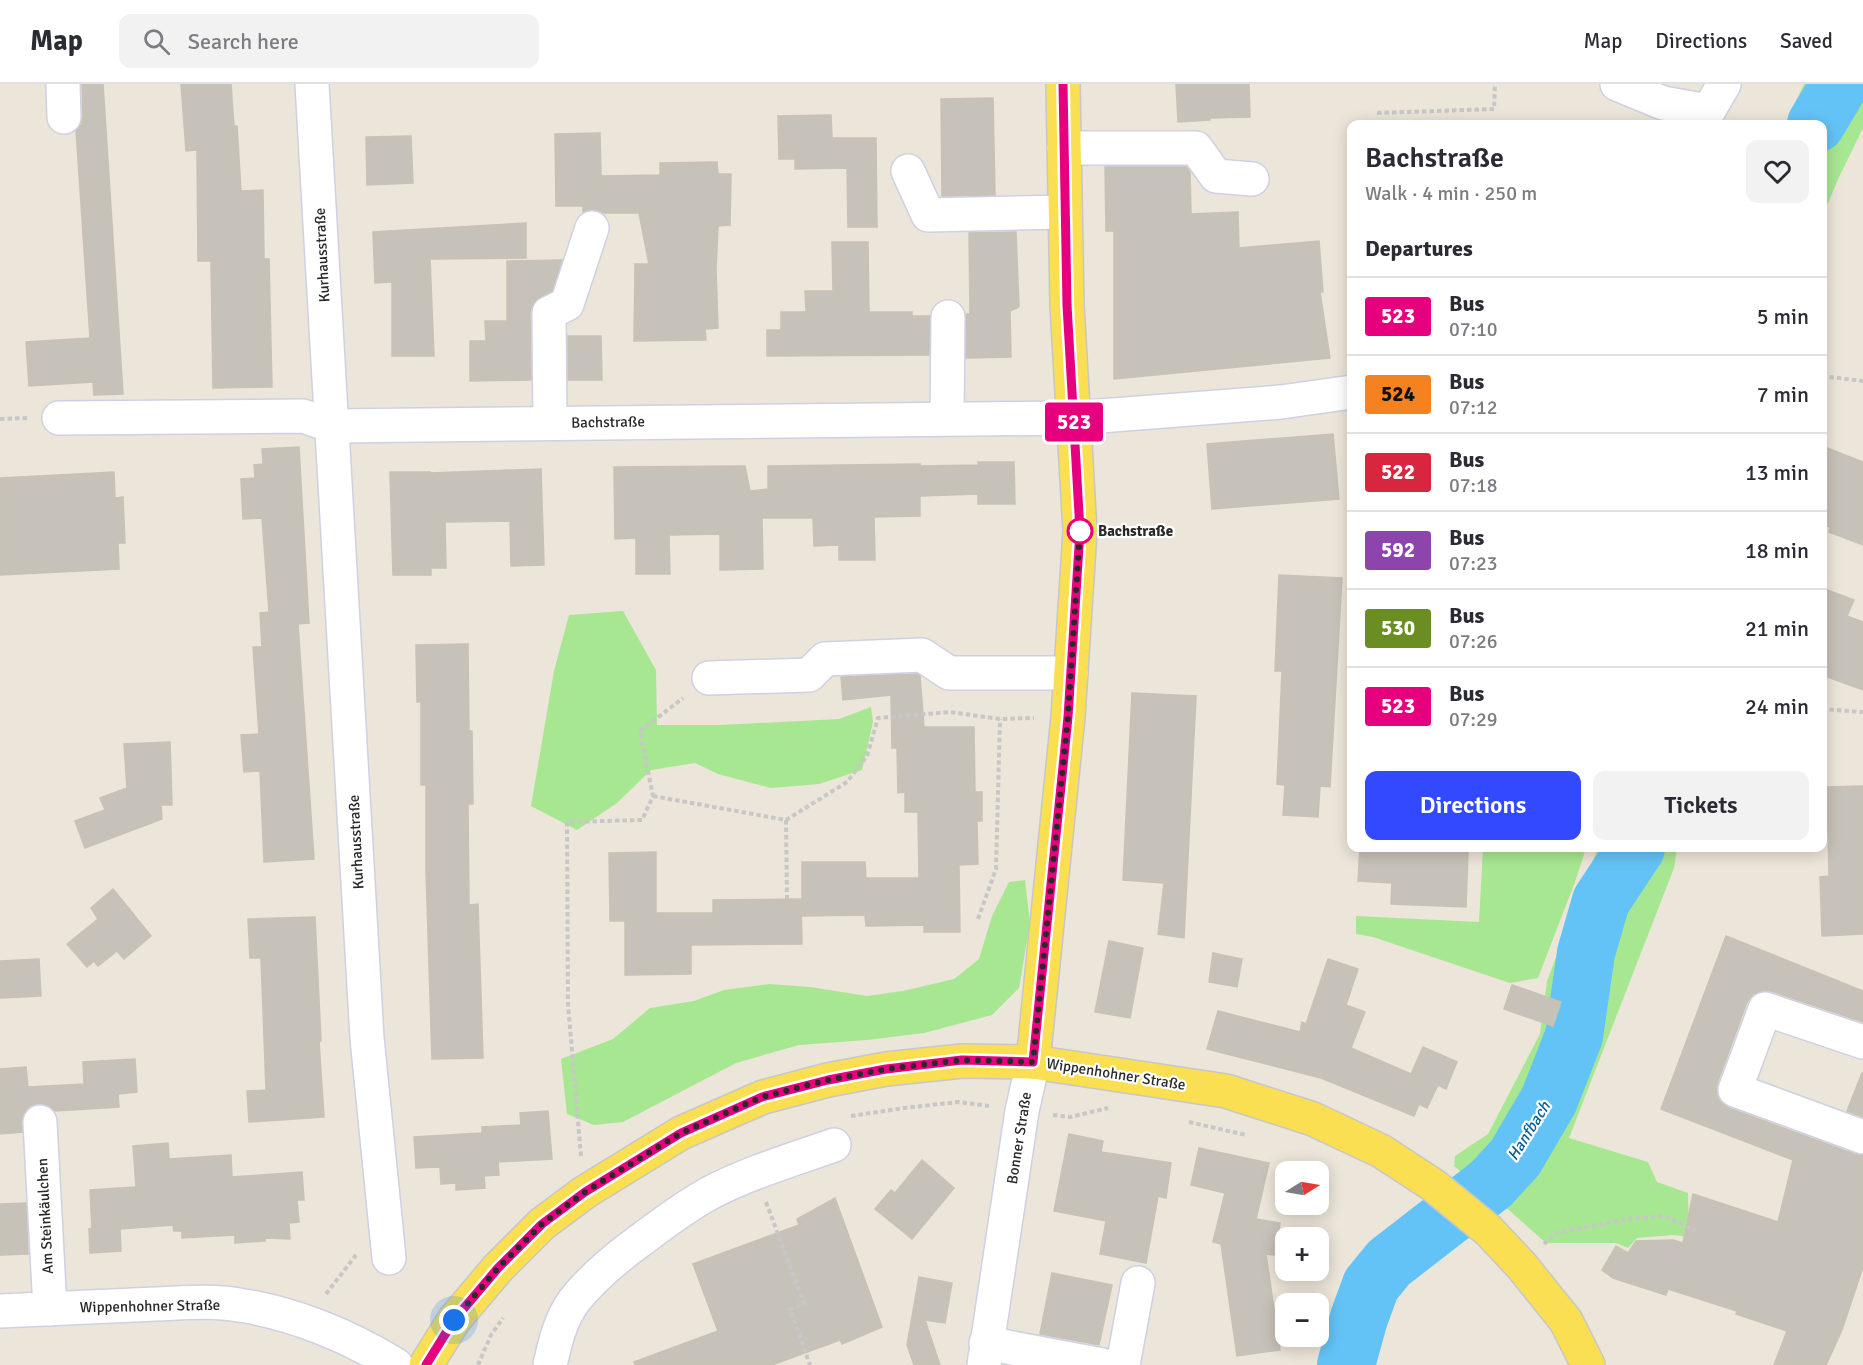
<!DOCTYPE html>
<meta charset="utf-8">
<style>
body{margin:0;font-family:Signika,sans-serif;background:#f2f2f3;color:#2b2b33;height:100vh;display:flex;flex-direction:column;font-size:22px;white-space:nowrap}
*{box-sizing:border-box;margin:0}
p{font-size:20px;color:#7c7c81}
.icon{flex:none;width:33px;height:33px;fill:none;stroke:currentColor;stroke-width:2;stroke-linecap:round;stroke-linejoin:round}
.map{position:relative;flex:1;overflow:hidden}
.details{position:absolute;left:1347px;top:36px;width:480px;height:732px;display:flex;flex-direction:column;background:#fff;border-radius:12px;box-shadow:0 3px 15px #0003}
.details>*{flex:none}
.badge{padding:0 12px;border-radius:4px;font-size:21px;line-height:39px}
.needle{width:39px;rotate:79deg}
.controls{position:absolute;left:1275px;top:1077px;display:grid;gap:12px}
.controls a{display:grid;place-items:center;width:54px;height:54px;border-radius:12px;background:#fff;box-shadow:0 3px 15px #0003;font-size:30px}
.you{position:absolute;width:30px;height:30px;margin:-15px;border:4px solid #fff;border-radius:50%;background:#1a73e8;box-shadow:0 0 0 9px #1a73e833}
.map>.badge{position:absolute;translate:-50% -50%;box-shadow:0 0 0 3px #fff}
h2{padding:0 18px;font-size:22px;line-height:54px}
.round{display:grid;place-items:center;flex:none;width:63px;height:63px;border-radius:12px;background:#f2f2f3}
.head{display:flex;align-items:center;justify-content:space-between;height:102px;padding:0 18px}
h1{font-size:28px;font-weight:600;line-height:45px}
.action{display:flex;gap:12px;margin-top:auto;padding:12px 18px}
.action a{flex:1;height:69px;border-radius:12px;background:#3349ff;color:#fff;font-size:24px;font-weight:600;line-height:69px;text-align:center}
.action a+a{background:#f2f2f3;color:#2b2b33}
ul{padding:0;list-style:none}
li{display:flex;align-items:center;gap:18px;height:78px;padding:0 18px;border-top:2px solid #e1e1e2}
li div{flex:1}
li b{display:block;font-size:22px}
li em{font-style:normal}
li .badge{min-width:66px;font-weight:700;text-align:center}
header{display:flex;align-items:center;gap:36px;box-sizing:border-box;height:84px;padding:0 30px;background:#fff;border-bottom:2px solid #e1e1e2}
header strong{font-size:28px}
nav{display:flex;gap:33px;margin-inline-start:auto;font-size:21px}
.search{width:420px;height:54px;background:#f2f2f3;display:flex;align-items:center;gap:15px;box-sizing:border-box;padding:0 21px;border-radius:12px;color:#7c7c81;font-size:22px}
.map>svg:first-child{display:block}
.green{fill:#a8e791}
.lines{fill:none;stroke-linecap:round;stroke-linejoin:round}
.river{stroke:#64c3f6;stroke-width:58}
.building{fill:#c7c2b9;stroke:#c7c2b3;stroke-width:1.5}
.minor-casing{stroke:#ced1e3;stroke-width:36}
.major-casing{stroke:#c7c7c7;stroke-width:36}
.path{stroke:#c7c7c7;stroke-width:4;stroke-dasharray:4.5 3;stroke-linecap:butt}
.minor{stroke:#fff;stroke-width:33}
.major{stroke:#f9df51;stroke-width:33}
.line-casing{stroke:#fff;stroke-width:14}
.line{stroke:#e6007e;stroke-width:9}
.walk{stroke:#292929;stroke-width:6;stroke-dasharray:0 10.8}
.stop-dot{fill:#fff;stroke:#e6007e;stroke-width:3}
.labels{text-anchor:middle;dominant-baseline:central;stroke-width:4.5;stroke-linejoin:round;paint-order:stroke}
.street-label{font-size:15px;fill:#292929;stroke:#fff}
.stop-label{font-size:15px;font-weight:bold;fill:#292929;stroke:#fff;text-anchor:start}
.water-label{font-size:16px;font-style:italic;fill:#055ea0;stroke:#fff}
</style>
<header>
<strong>Map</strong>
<div class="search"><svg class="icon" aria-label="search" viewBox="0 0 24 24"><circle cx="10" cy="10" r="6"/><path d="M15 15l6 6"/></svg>Search here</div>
<nav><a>Map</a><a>Directions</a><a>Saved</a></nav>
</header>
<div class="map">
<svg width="1863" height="1281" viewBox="0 0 1863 1281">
<rect width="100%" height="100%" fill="#ece5d9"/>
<g class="green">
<polygon points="1804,0 1863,0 1863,44 1839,93 1823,131 1822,40 1785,40"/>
<polygon points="623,527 656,586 657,641 720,641 839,635 871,623 873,638 862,686 819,700 771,704 718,690 695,679 651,686 617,719 577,746 531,722 554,587 569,531"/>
<polygon points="1483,764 1586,764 1575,798 1538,894 1510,899 1373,853 1356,850 1356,832 1479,838"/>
<polygon points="1598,764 1677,764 1674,784 1569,1054 1648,1078 1657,1098 1688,1109 1689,1153 1673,1151 1637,1154 1628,1164 1616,1159 1546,1159 1510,1127 1454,1082 1455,1072 1488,1050 1540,950 1547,897"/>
<polygon points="1025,796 1030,839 1019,904 992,931 924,949 867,956 799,961 736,979 623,1038 594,1041 567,1030 561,975 613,955 650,924 694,917 724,906 769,900 810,903 867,912 903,907 954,895 979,875 992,832 1009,798"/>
</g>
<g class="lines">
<g class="river">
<polyline points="1816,40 1840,0"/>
<polyline points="1346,1281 1359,1234 1371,1201 1389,1179 1491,1100 1515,1074 1549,1016 1574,952 1586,869 1601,817 1636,764"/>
</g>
</g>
<g class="building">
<polygon points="82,0 103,0 123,310 94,311 93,298 29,302 26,258 90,254 76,46 81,41 83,33"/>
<polygon points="181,0 231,0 234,42 237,42 241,107 263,106 264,175 269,175 272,303 213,304 211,177 198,177 197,66 186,67"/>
<polygon points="1176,0 1249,0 1250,33 1210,34 1210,36 1178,38"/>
<polygon points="993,14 995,111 942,112 941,15"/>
<polygon points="831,31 832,54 876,54 877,143 848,143 847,84 795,85 795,75 779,75 778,32"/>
<polygon points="600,49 601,92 660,91 660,79 717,78 718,90 731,90 730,141 718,142 716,185 718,244 705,245 706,256 634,257 635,180 649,180 639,129 603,129 597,126 589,126 583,128 583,122 556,122 555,50"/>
<polygon points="411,52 413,99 367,101 366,53"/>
<polygon points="1105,83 1186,83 1190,88 1191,130 1238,128 1239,164 1319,157 1323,208 1320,208 1330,274 1114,295 1114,147 1106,147"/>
<polygon points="526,139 526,174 430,175 434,272 392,272 392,198 375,199 373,148"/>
<polygon points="1016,148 1019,223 1010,227 1011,273 966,274 966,230 970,230 969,149"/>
<polygon points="832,158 868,158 869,228 912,228 912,232 930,232 929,271 767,272 767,246 781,246 781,228 806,228 805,207 833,207"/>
<polygon points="562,176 552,207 533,219 530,229 531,296 470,297 470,257 486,257 485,237 507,237 507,177"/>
<polygon points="568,252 601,252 602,296 568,296"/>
<polygon points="1333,350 1339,415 1212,425 1207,360"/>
<polygon points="1822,362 1863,378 1863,461 1829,448 1830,443 1822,440"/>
<polygon points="299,363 309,539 298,540 314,775 264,778 260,687 244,688 241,651 259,650 253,563 262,563 260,529 269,528 262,434 243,435 241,395 255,394 254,381 263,380 262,365"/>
<polygon points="978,378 1014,378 1015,420 978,420 978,410 920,412 920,432 874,433 875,476 839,476 839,461 814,462 813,434 762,434 763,485 720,486 720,450 669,451 670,490 636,490 636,454 615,455 614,383 745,382 750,407 768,405 768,382 920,380 920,382 978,381"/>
<polygon points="541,385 544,481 511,482 510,437 445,438 446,484 431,484 431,491 393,491 390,388 430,388 430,389"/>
<polygon points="114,388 115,414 123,413 125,459 118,459 119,485 0,491 0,394"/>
<polygon points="1279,491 1342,494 1330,703 1320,702 1318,733 1283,731 1285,701 1277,700 1282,587 1275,587"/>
<polygon points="1822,504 1854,516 1847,532 1863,538 1863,606 1822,591"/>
<polygon points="468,560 469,647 472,647 473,720 468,720 469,821 478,820 483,974 432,975 426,787 426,701 421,701 421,618 417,618 416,561"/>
<polygon points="917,590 920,592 924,643 974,643 975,708 982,708 982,737 977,737 978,780 959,781 960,848 924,848 924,841 866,842 865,831 802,832 802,778 865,778 866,794 919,794 918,728 905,728 905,708 898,709 897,664 892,664 891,611 843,616 841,593"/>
<polygon points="1132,609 1196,612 1184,854 1158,850 1164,799 1123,796"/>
<polygon points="170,658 172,721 161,721 162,735 85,764 75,737 105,726 100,714 127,704 124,660"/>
<polygon points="1863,702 1863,850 1822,852 1820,793 1829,792 1827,703"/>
<polygon points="1360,764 1468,768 1466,823 1391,820 1392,799 1358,797"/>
<polygon points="656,768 656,829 713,829 713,816 801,815 802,860 691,861 691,890 625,891 625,837 610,837 609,769"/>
<polygon points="113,805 151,852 124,875 117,867 98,882 94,877 87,883 67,860 98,835 91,824"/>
<polygon points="315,833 321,957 319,957 324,1033 249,1038 247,1007 266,1006 261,874 250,874 248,835"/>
<polygon points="1726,852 1863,907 1863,938 1771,907 1762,907 1753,910 1747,918 1717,1000 1717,1010 1720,1017 1729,1024 1857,1071 1863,1071 1863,1183 1842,1246 1826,1281 1774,1281 1787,1247 1736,1230 1737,1227 1668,1205 1666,1211 1644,1204 1613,1194 1602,1186 1616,1162 1628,1169 1636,1157 1673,1156 1683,1159 1693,1110 1778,1138 1793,1076 1661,1025"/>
<polygon points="1109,857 1143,864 1130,934 1095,928"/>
<polygon points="1213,869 1242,875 1237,903 1209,898"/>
<polygon points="39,875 41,912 0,914 0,877"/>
<polygon points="1328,875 1358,885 1346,921 1365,928 1351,964 1411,990 1423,963 1457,978 1446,1005 1438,1001 1427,1024 1419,1020 1414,1032 1321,994 1207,965 1218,927 1300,948 1302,938 1306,940"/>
<polygon points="1512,901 1561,918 1553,942 1504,925"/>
<polygon points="135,975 137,1008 118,1010 119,1023 55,1027 48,1021 38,1019 30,1022 24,1029 22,1048 0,1050 0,985 26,983 28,1003 84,1000 83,978"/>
<polygon points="1862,989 1863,989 1863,1033 1847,1027"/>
<polygon points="548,1027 552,1075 498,1078 499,1091 484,1092 485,1104 456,1106 456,1099 441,1100 440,1083 416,1084 414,1053 482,1049 482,1043 521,1041 520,1029"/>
<polygon points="1069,1050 1103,1057 1101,1068 1171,1079 1166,1114 1158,1112 1146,1179 1100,1170 1106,1137 1054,1127"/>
<polygon points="168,1059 169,1075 231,1071 232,1093 302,1088 304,1116 297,1116 299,1138 289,1139 290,1155 265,1154 265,1157 235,1159 235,1151 182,1154 182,1147 174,1147 173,1141 120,1145 121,1167 90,1169 89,1145 92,1144 90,1106 136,1103 133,1062"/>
<polygon points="1199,1064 1269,1079 1256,1135 1280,1139 1275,1171 1266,1170 1280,1266 1237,1272 1221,1160 1213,1158 1225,1109 1191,1101"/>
<polygon points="922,1076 954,1104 912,1155 875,1125 891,1106 895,1109"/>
<polygon points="835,1114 882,1243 842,1260 840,1256 772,1281 635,1281 634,1278 718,1247 693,1180 799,1141 797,1135"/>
<polygon points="26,1119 28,1170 0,1171 0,1120"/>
<polygon points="1052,1189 1112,1201 1099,1261 1040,1250"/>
<polygon points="919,1193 952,1199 945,1239 925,1236 940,1281 914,1281 907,1261"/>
</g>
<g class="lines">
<g class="minor-casing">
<g id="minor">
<polyline points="63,0 64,33"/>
<polyline points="312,0 367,954 389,1174"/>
<polyline points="1617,0 1663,19 1708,27"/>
<polyline points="1701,40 1724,0"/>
<polyline points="1064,64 1196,64 1216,92 1252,95"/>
<polyline points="908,87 928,131 1065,128"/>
<polyline points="59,334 303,332 332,342 1074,334 1281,318 1352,308"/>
<polyline points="947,334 948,233"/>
<polyline points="550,339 549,229 567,220 592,144"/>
<polyline points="709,594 809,591 825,575 922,571 949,589 1071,589"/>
<polyline points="1863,958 1765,925 1735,1006 1863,1053"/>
<polyline points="40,1038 50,1225"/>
<path d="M0,1227C52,1225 104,1222 156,1220C183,1219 212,1216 239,1221C293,1229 349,1252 396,1281"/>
<polyline points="986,1259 1102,1281"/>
<path d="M550,1281C555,1259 560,1236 574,1217C591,1195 615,1175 638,1158C661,1141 684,1123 710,1109C748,1089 792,1076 834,1061"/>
<polyline points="984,1281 1022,1027 1033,978"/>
<polyline points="1123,1281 1138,1199"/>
</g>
</g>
<g class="major-casing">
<g id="major">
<polyline points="1033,978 1068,633 1080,447 1067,221 1063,0"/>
<polyline points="426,1281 454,1236 498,1184 542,1140 585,1108 681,1049 763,1013 828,996 886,985 962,977 1033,978 1226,1007 1313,1035 1381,1067 1433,1101 1488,1146 1521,1181 1566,1237 1588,1281"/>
</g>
</g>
<g class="path">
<polyline points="1377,29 1494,25 1495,0"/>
<polyline points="1822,292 1863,297"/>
<polyline points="0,335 28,334"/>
<polyline points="1822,625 1863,628"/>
<polyline points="653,712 786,736 847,698 867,672 878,634 950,628 1000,635 1034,634"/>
<polyline points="786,736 787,815"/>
<polyline points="978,835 996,785 1000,635"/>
<polyline points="1053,1031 1070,1033 1108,1024"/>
<polyline points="851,1032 904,1024 958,1018 989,1022"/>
<polyline points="1189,1038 1246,1051"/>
<polyline points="581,1072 568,920 567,738 642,736 653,712 640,647 683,614"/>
<polyline points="766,1118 804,1220 790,1225 810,1281"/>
<polyline points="1544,1160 1556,1149 1628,1135 1664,1132 1696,1147"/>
<polyline points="326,1210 356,1171"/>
<polyline points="478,1281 491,1251 503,1234"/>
</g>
<use href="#minor" class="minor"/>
<use href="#major" class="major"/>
</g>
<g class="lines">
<g class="line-casing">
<polyline id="line" points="426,1281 454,1236 498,1184 542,1140 585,1108 681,1049 762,1013 828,996 886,985 962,976 1033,978 1068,633 1080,447 1067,221 1063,0"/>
</g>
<use href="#line" class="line"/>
<polyline class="walk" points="454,1236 498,1184 542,1140 585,1108 681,1049 762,1013 828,996 886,985 962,976 1033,978 1068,633 1080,447"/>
</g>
<circle class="stop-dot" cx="1080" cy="447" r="12"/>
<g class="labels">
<g class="street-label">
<text transform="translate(322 171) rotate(-93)">Kurhausstraße</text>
<text transform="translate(608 338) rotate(-1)">Bachstraße</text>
<text transform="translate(356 758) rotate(-93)">Kurhausstraße</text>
<text transform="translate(1116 990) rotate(9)">Wippenhohner Straße</text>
<text transform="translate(1019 1054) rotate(-81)">Bonner Straße</text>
<text transform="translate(45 1132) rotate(-93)">Am Steinkäulchen</text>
<text transform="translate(150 1222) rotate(-1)">Wippenhohner Straße</text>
</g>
<g class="stop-label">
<text x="1098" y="447">Bachstraße</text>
</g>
<g class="water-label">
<text transform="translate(1529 1047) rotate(-58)">Hanfbach</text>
</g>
</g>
</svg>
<div class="controls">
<a><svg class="needle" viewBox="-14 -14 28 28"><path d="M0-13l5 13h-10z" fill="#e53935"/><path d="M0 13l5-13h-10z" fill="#7c7c81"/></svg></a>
<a>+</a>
<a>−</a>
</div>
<div class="you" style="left:454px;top:1236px"></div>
<b class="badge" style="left:1074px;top:338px;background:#e6007e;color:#fff">523</b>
<section class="details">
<div class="head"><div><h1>Bachstraße</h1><p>Walk · 4 min · 250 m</p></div><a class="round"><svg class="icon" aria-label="heart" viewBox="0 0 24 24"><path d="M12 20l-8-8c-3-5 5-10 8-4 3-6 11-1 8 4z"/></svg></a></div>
<h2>Departures</h2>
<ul>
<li><span class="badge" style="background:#e6007e;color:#fff">523</span><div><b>Bus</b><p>07:10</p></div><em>5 min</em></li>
<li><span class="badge" style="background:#f58220;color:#111">524</span><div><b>Bus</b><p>07:12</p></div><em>7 min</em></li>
<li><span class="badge" style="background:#d7263d;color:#fff">522</span><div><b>Bus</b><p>07:18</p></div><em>13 min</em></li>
<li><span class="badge" style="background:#8e44ad;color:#fff">592</span><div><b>Bus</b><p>07:23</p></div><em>18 min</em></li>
<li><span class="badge" style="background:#6b8e23;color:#fff">530</span><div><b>Bus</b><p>07:26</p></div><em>21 min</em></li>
<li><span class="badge" style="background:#e6007e;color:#fff">523</span><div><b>Bus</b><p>07:29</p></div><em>24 min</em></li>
</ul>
<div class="action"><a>Directions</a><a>Tickets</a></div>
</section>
</div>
